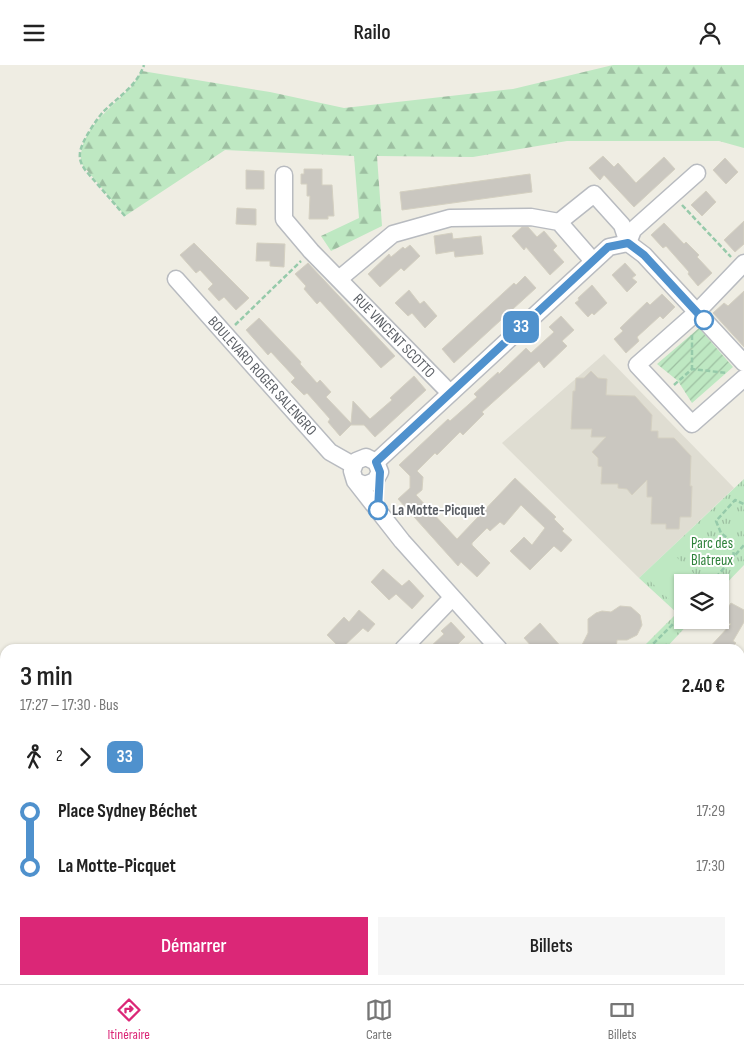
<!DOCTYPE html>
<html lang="fr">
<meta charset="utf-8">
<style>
body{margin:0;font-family:"Sofia Sans Condensed",sans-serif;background:#f6f6f6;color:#222;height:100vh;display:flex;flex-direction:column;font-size:19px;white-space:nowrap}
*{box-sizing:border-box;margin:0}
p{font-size:16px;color:#767676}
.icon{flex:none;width:28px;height:28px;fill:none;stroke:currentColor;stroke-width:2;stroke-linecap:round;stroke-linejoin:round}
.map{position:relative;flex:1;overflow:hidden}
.panel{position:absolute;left:0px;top:579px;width:745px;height:341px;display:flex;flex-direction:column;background:#fff;border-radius:15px 15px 0 0;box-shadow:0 1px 4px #0004}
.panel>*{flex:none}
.badge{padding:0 10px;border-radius:8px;font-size:18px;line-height:32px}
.controls{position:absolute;left:674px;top:509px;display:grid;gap:10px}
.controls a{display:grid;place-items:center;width:55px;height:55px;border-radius:0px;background:#fff;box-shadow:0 1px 4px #0004;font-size:25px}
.map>.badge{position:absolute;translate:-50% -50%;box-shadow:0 0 0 2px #fff}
.legs{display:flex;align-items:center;gap:8px;height:55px;padding:0 20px;font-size:16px}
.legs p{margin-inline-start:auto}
.summary{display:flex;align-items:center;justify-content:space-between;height:85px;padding:0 20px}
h1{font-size:28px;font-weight:600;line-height:38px}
.action{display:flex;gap:10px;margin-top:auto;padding:10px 20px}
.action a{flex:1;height:58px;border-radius:0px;background:#db2777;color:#fff;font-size:20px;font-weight:600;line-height:58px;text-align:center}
.action a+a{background:#f6f6f6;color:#222}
ul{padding:0 20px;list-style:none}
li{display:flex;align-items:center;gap:18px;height:55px;font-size:19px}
li i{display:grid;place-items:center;width:8px;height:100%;margin:0 6px;background:currentColor}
li i::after{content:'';width:12px;height:12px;margin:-6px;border:4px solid;border-radius:50%;background:#fff}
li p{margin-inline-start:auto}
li:first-child i{background:linear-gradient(#0000 50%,currentColor 0)}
li:last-child i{background:linear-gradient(currentColor 50%,#0000 0)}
header{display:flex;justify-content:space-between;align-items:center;height:65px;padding:0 20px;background:#fff;font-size:22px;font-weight:600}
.menu{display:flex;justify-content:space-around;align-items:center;height:70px;border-top:1px solid #e0e0e0;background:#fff;font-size:14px;color:#767676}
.menu a{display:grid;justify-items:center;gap:2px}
.menu .active{color:#db2777}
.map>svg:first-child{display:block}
.education{fill:#dfddd2}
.grass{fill:url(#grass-tufts)}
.forest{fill:url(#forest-firs)}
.garden{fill:url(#garden-furrows)}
.pitch{fill:#bee8c2}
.building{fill:#cac7c0;stroke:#d4d0c1}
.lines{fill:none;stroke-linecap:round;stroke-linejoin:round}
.minor-casing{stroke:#b8bbc0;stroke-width:19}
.path{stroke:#96caaa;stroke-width:2.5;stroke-dasharray:5 2.5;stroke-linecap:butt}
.minor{stroke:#fff;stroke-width:16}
.line-1-casing{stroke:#fff;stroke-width:11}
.line-1{stroke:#4f91cd;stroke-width:8}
.stop-1-dot{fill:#fff;stroke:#4f91cd;stroke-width:2.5}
.labels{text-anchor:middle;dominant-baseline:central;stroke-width:4;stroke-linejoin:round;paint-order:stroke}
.street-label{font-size:15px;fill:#5b5f65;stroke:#fff}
.stop-label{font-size:15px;font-weight:bold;fill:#5b5f65;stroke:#fff;text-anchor:start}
.park-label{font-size:15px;fill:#2e823a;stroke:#fff}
</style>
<header><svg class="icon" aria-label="menu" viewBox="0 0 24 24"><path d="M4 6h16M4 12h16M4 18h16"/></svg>Railo<svg class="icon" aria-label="person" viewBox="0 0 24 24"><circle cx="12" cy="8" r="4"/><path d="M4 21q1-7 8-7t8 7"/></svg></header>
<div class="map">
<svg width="744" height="919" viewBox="0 0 744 919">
<defs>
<pattern id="grass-tufts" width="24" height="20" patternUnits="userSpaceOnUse" patternTransform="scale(1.25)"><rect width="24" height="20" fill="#bee8c2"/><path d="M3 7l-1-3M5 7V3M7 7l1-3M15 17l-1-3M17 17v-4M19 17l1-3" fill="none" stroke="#9dbfa1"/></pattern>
<pattern id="forest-firs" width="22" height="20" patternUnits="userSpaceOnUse" patternTransform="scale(1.25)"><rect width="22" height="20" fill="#bee8c2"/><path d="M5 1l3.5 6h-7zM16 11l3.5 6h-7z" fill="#9dbfa1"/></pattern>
<pattern id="garden-furrows" width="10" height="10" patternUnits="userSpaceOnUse" patternTransform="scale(1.25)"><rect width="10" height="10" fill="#bee8c2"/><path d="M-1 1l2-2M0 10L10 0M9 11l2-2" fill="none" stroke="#9dbfa1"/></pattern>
</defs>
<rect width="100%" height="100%" fill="#efede3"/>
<polygon class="education" points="604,289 734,423 639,513 502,378"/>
<polygon class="grass" points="744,414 744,500 720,525 720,518 682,518 682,555 692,555 665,584 641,584 677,548 639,513"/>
<path class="forest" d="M613,0H744V83L719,76H567L473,92L377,91L382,161L331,186L321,171L359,153L354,91L225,85L125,151L81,98C78,65 111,44 131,22C135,18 138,11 142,6L270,27L344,43L513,24Z"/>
<polygon class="garden" points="699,263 733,302 692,338 678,316 657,299"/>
<polygon class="pitch" points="672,488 703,517 682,518 682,542 680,545 647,513"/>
<g class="building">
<polygon points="603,91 614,102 618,98 636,118 664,92 675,104 634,142 604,110 600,115 589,103"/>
<polygon points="725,93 738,107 726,119 713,105"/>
<polygon points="304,104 322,104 322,120 332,120 334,151 328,151 328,154 309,154 310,131 307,131 307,119 301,119 301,109 304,109"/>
<polygon points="246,105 264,106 264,124 246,124"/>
<polygon points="530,109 532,127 402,145 400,127"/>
<polygon points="706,126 716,137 702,151 691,140"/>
<polygon points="237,143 256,144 256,160 236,159"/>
<polygon points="744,156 744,179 735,187 724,175"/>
<polygon points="664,158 684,179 686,177 699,190 697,192 712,208 698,221 688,209 689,207 666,181 663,183 651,170"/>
<polygon points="522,162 528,162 537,172 544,166 557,181 553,185 564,197 550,210 526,182 524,185 512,171"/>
<polygon points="452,168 453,174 481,171 483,189 455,192 454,186 436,189 434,171"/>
<polygon points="194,178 249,233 236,245 224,232 219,236 208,224 213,219 200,205 196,208 180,190"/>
<polygon points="257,178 285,179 284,202 270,201 270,196 256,196"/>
<polygon points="410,180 420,191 404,206 401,203 380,222 368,209 389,189 391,192 403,182 405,184"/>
<polygon points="308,198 395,291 381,303 320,236 317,239 304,224 306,221 295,209"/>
<polygon points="625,198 636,210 632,213 637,217 627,227 612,210"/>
<polygon points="525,211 536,223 454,298 442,284 514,218 516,220"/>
<polygon points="592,220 607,238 594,250 592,248 588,252 575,238 579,235 578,233"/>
<polygon points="409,225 420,239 424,236 437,251 425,263 412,248 408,251 395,238"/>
<polygon points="744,226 744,282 713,248 724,238 728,241"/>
<polygon points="662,229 675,242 663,254 660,251 648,262 637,272 639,276 626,288 614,274 623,266 620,263 647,237 650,240"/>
<polygon points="561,251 574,265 562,276 567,281 544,303 539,296 482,347 484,349 463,370 460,367 437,390 435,388 417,406 423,412 422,425 416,430 457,474 515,413 556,452 554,454 564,464 562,466 572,475 561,487 554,481 530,505 510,486 524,472 532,480 545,463 521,440 504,460 500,457 490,466 487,463 472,478 472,480 490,498 477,512 461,497 458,501 398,434 410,423 410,411 399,400 448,354 450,356 477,332 474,329 498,307 499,309 526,283 531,288 554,267 549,262"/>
<polygon points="259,253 301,297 300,299 317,318 320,315 331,327 326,332 351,358 353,336 370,354 392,335 390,333 414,311 426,325 375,372 364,360 351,360 340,371 328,357 330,354 307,328 304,330 291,317 295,313 271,287 268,290 246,265"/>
<polygon points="591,306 598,313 607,314 606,330 635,331 652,350 651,366 658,366 658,373 674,373 691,391 690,421 692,421 691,452 680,452 679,464 666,464 666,459 651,459 652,432 647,432 647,415 632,430 627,424 618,423 618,419 601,419 602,402 598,401 598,393 592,387 606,372 591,372 592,364 571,364 573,326 575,326 576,313 584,313"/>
<polygon points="383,504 402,521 409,515 424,531 412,544 396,529 389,535 371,517"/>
<polygon points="731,538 744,545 744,557 733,576 736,578 730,584 708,584 731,559 721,554"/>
<polygon points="620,541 631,542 640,550 642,560 637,570 627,575 617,575 616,584 580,584 588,568 588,554 596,548 602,546 611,547"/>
<polygon points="359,545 375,559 368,567 363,563 341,584 327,570 344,552 349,557"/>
<polygon points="451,557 465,572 453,584 428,584 444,569 441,566"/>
<polygon points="540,558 563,584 534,584 524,573"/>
</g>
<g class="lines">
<g class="minor-casing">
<g id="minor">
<polyline points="284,110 284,154 311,186 450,328"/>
<polyline points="559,157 594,129 622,160 628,178"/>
<polyline points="628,178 633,165 697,108"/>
<polyline points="744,198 697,247 637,300 692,359 744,313"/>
<polyline points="176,214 330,387 353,400"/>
<polyline points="339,214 393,169 450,153 531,152 559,157 593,196"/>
<polyline points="376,397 609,182 628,178 644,190 744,298"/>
<polyline points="355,416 365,420 375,416 380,407 376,397 366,392 356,396 352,406 355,416 402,476 499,584"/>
<polyline points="403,584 452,533"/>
<polyline points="740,606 744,602"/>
<polyline points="740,782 744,778"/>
<polyline points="740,853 744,858"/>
<polyline points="143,915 147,919"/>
<polyline points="275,915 279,919"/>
<polyline points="566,915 570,919"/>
<polyline points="81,919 85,915"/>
<polyline points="501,919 505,915"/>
</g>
</g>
<g class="path">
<polyline points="682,140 731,192"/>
<path d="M125,151L86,106C82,101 79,95 80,88C81,77 96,55 103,47C118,32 137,21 144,0"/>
<polyline points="235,260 301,196"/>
<polyline points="692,270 692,304"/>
<polyline points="674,320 692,304 727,308"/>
<polyline points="734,492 732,477 721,468 716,456 735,435 744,439"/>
<polyline points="711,518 744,480"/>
<polyline points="648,584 682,550"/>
</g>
<use href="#minor" class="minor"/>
</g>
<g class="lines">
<g class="line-1-casing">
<polyline id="line-1" points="378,445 380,407 376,397 608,182 628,178 644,190 704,255"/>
</g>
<use href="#line-1" class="line-1"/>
</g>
<g class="stop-1-dot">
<circle cx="704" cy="255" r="9"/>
<circle cx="378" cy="445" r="9"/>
</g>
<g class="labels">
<g class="street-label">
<text transform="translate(394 271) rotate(46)">RUE VINCENT SCOTTO</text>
<text transform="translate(262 311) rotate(48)">BOULEVARD ROGER SALENGRO</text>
</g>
<g class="stop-label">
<text x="392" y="445">La Motte-Picquet</text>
</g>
<g class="park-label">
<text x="712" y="478">Parc des<tspan x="712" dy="17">Blatreux</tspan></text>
</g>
</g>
</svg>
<div class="controls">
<a><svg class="icon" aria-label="layers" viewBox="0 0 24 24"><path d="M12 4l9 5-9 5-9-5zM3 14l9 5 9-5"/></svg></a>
</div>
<b class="badge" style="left:521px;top:262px;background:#4f91cd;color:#fff">33</b>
<section class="panel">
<div class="summary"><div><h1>3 min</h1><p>17:27 – 17:30 · Bus</p></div><b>2.40 €</b></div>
<div class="legs"><svg class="icon" aria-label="walk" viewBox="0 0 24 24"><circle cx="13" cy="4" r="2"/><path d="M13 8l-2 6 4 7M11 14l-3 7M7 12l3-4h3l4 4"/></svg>2<svg class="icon" aria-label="forward" viewBox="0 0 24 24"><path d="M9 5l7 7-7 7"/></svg><b class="badge" style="background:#4f91cd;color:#fff">33</b></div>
<ul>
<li><i style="color:#4f91cd"></i><b>Place Sydney Béchet</b><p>17:29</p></li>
<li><i style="color:#4f91cd"></i><b>La Motte-Picquet</b><p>17:30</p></li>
</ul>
<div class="action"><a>Démarrer</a><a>Billets</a></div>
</section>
</div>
<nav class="menu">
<a class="active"><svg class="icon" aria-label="directions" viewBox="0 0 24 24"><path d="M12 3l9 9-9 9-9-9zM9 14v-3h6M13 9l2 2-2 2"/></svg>Itinéraire</a>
<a><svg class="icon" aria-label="map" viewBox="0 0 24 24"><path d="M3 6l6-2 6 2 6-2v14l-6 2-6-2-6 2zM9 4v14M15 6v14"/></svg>Carte</a>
<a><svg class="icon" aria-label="tickets" viewBox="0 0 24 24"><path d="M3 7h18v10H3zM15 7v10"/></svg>Billets</a>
</nav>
